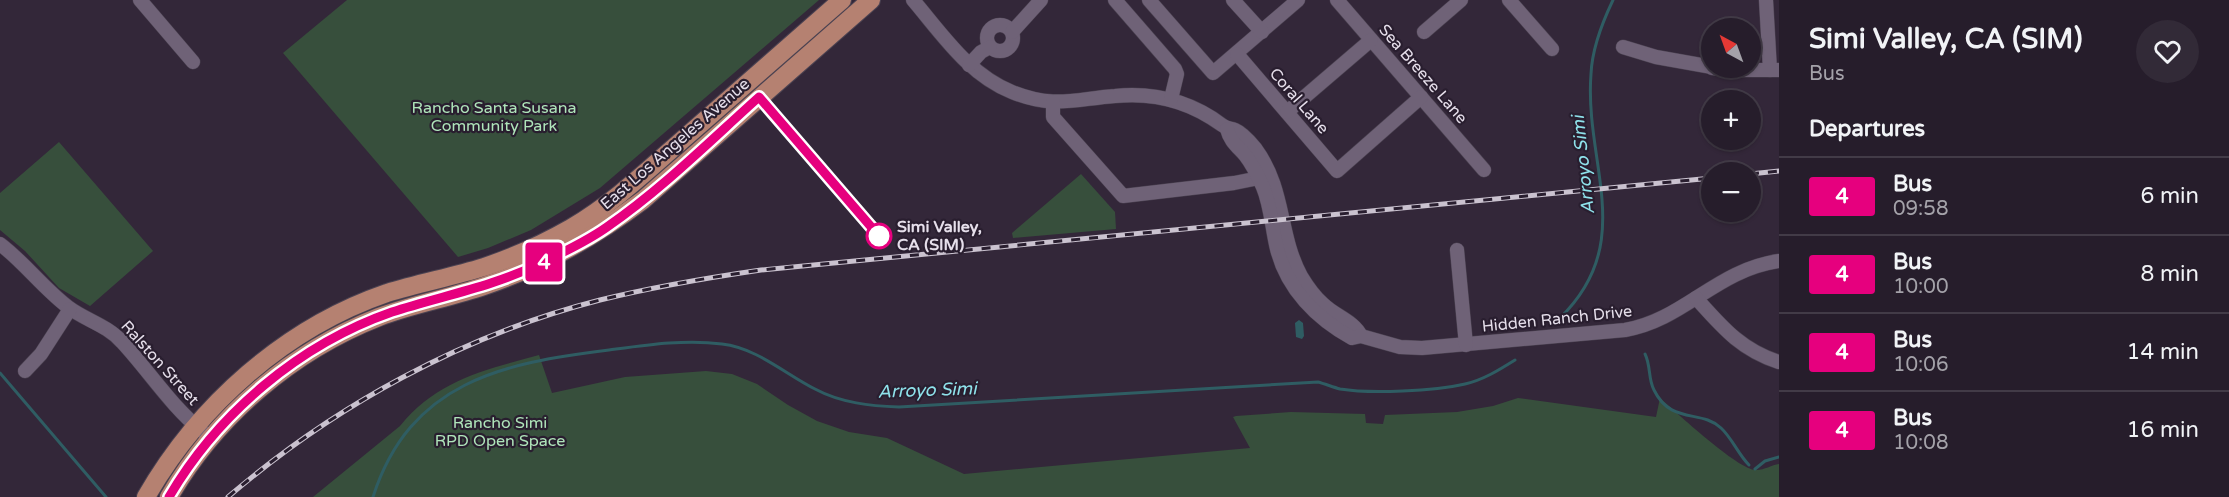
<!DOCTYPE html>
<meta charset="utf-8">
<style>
body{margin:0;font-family:"Varela Round",sans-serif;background:#322a37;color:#f1f3f6;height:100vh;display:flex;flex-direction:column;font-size:22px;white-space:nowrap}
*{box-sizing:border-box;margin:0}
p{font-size:20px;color:#a4a2a9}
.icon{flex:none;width:33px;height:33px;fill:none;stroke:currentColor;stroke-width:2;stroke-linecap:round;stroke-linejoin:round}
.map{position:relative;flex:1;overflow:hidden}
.panel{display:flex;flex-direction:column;background:#261d2b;width:450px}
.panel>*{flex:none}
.badge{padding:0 12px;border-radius:4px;font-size:21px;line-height:39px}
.needle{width:39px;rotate:319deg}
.buttons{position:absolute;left:1701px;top:18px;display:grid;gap:12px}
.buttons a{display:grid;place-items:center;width:60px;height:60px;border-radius:50%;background:#261d2b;box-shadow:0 2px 4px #0004,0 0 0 2px #423b47;font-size:30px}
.map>.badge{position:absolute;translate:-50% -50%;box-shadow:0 0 0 3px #fff}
h2{padding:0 30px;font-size:22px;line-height:54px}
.round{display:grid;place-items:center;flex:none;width:63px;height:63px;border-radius:32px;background:#322a37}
.summary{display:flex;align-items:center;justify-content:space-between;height:102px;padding:0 30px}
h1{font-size:28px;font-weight:700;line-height:45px}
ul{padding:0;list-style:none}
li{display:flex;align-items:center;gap:18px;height:78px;padding:0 30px;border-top:2px solid #423b47}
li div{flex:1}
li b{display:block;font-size:22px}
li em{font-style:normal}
li .badge{min-width:66px;font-weight:700;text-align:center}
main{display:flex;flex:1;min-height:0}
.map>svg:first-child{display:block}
.green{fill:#374f3c}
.water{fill:#2f5d63}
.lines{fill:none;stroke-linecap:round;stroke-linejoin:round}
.stream{stroke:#2f5d63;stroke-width:3}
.minor-casing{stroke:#4b4251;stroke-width:15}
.major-casing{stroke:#4b4251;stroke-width:20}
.minor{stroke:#6f6277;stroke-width:14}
.major{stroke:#b58171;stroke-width:18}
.rail-casing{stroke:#cac2cf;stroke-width:5}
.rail{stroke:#291e2f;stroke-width:3;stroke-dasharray:9;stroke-linecap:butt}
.line-casing{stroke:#fff;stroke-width:14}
.line{stroke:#e6007e;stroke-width:9}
.stop-dot{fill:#fff;stroke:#e6007e;stroke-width:3}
.labels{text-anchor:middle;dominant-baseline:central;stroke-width:4.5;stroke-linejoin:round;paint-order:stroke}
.street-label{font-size:16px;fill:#e6dfeb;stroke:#291e2f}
.park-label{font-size:16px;fill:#afe5ba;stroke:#291e2f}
.stop-label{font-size:16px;font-weight:bold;fill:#e6dfeb;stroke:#291e2f;text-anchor:start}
.water-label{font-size:18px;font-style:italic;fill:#8fe2eb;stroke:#291e2f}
</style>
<main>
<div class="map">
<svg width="1779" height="497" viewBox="0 0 1779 497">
<rect width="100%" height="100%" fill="#332739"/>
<g class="green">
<polygon points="347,0 819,0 600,188 531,230 488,248 458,257 283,53"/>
<polygon points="59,142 153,251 90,306 59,288 25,251 0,230 0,193"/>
<polygon points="1081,174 1115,212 1116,229 1013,238 1012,233"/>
<path d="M539,355L552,393L625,377L706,371L732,374L757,384L788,405L817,421L849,432L887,438L964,474L1250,448L1233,417L1236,416L1291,412L1365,414L1366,423L1383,424L1385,415L1457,412L1493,406L1518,398L1656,417L1660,398C1675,411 1740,472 1757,470C1764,470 1772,465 1779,464V497H313L400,426C437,380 484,370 539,355Z"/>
</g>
<polygon class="water" points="1299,320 1303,323 1304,336 1302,339 1296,337 1295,323"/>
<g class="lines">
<g class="stream">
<path d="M1560,318C1638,242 1584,164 1591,74C1592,48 1602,23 1613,0"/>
<path d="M1645,354C1651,366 1648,379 1654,390C1671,425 1701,409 1721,428C1732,438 1738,454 1749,465"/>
<polyline points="0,373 106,497"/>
<polyline points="1755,469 1765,461 1779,457"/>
<path d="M373,497C410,382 502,363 609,350C646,345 685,339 722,344C757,348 785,374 815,389C841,403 871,406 899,407L1318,382C1325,384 1333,387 1340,389C1371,394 1434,391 1465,384C1483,380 1499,370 1515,360"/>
</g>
<g class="minor-casing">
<g id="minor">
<polyline points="140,0 193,62"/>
<path d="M913,0C942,34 969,75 1012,92C1054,109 1075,99 1115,96C1155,92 1191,102 1222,125C1227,129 1230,128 1235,130C1242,133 1250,142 1255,148C1286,190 1278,234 1301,276C1307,286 1314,296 1323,304C1335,316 1354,321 1361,336"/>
<polyline points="1115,0 1175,69 1177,74 1171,99"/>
<polyline points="1149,0 1213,73 1298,0"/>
<polyline points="1233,0 1262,32"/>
<polyline points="1337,0 1484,170"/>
<polyline points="1509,0 1552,49"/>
<polyline points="1766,0 1770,70"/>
<circle cx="1000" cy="38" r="13"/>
<polyline points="1012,32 1041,0"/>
<polyline points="1424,32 1461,0"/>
<polyline points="1623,47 1656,57 1712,67"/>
<polyline points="1237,54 1337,171 1421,97"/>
<polyline points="969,65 981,52 990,47"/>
<polyline points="1712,68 1734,70 1779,70"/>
<polyline points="1053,102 1053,117 1123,196 1234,183 1259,178"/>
<polyline points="1287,112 1371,40"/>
<path d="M1227,129C1230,141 1237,146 1245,155C1252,164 1258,176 1263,187C1271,206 1272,229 1277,249C1287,289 1317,319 1352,338L1361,336L1400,347L1422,348L1625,330C1684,320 1716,270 1779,261"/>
<path d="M0,244C24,262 43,288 68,307C85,320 107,325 122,342C149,371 171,406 202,431"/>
<polyline points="1457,250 1466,345"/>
<path d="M1696,298C1722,327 1741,350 1779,362"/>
<polyline points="25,371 41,354 70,309"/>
</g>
</g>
<g class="major-casing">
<g id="major">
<path d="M146,497C199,405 285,328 387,293C419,283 452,277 484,267C514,257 543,244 571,228C614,203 650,168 688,135C739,90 790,45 842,0"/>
<path d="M169,497C216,416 292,351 379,317C413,304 449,298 484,286C543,266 593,238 643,200L871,0"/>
</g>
</g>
<use href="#minor" class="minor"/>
<use href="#major" class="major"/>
<g class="rail-casing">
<g id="rail">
<polyline points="1750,174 1779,171"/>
<path d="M228,497C334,406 463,335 600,300C653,287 706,278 761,270L1712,178"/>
</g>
</g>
<use href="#rail" class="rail"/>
</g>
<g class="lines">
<g class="line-casing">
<path id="line" d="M169,497C218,413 300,344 392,312C441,296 492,287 539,264C562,253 586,242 607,227C662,189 710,141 759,97L879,236"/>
</g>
<use href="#line" class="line"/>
</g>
<circle class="stop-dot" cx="879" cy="236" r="12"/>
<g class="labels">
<g class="street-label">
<text transform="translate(1423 74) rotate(49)">Sea Breeze Lane</text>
<text transform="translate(1299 101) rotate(49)">Coral Lane</text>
<text transform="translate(675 144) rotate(-41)">East Los Angeles Avenue</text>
<text transform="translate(1557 319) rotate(-6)">Hidden Ranch Drive</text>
<text transform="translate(160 363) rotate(48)">Ralston Street</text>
</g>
<g class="park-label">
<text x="494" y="108">Rancho Santa Susana<tspan x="494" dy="18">Community Park</tspan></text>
<text x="500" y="423">Rancho Simi<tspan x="500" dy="18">RPD Open Space</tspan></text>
</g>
<g class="stop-label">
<text x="897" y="227">Simi Valley,<tspan x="897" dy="18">CA (SIM)</tspan></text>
</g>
<g class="water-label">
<text transform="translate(1583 165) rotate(-96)">Arroyo Simi</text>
<text transform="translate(927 390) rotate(-2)">Arroyo Simi</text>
</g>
</g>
</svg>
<div class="buttons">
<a><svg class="needle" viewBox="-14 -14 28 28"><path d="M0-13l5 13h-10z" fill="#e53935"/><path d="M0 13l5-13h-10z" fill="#a4a2a9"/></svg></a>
<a>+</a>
<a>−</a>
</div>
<b class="badge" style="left:544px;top:262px;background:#e6007e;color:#fff">4</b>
</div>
<section class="panel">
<div class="summary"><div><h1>Simi Valley, CA (SIM)</h1><p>Bus</p></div><a class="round"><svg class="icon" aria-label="heart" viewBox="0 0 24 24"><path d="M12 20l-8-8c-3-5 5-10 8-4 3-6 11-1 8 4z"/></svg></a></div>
<h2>Departures</h2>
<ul>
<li><span class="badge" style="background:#e6007e;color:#fff">4</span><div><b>Bus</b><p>09:58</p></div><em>6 min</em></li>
<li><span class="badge" style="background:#e6007e;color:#fff">4</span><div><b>Bus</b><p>10:00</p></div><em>8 min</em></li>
<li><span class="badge" style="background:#e6007e;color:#fff">4</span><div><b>Bus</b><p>10:06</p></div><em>14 min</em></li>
<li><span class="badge" style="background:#e6007e;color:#fff">4</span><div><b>Bus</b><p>10:08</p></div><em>16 min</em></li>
</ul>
</section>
</main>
